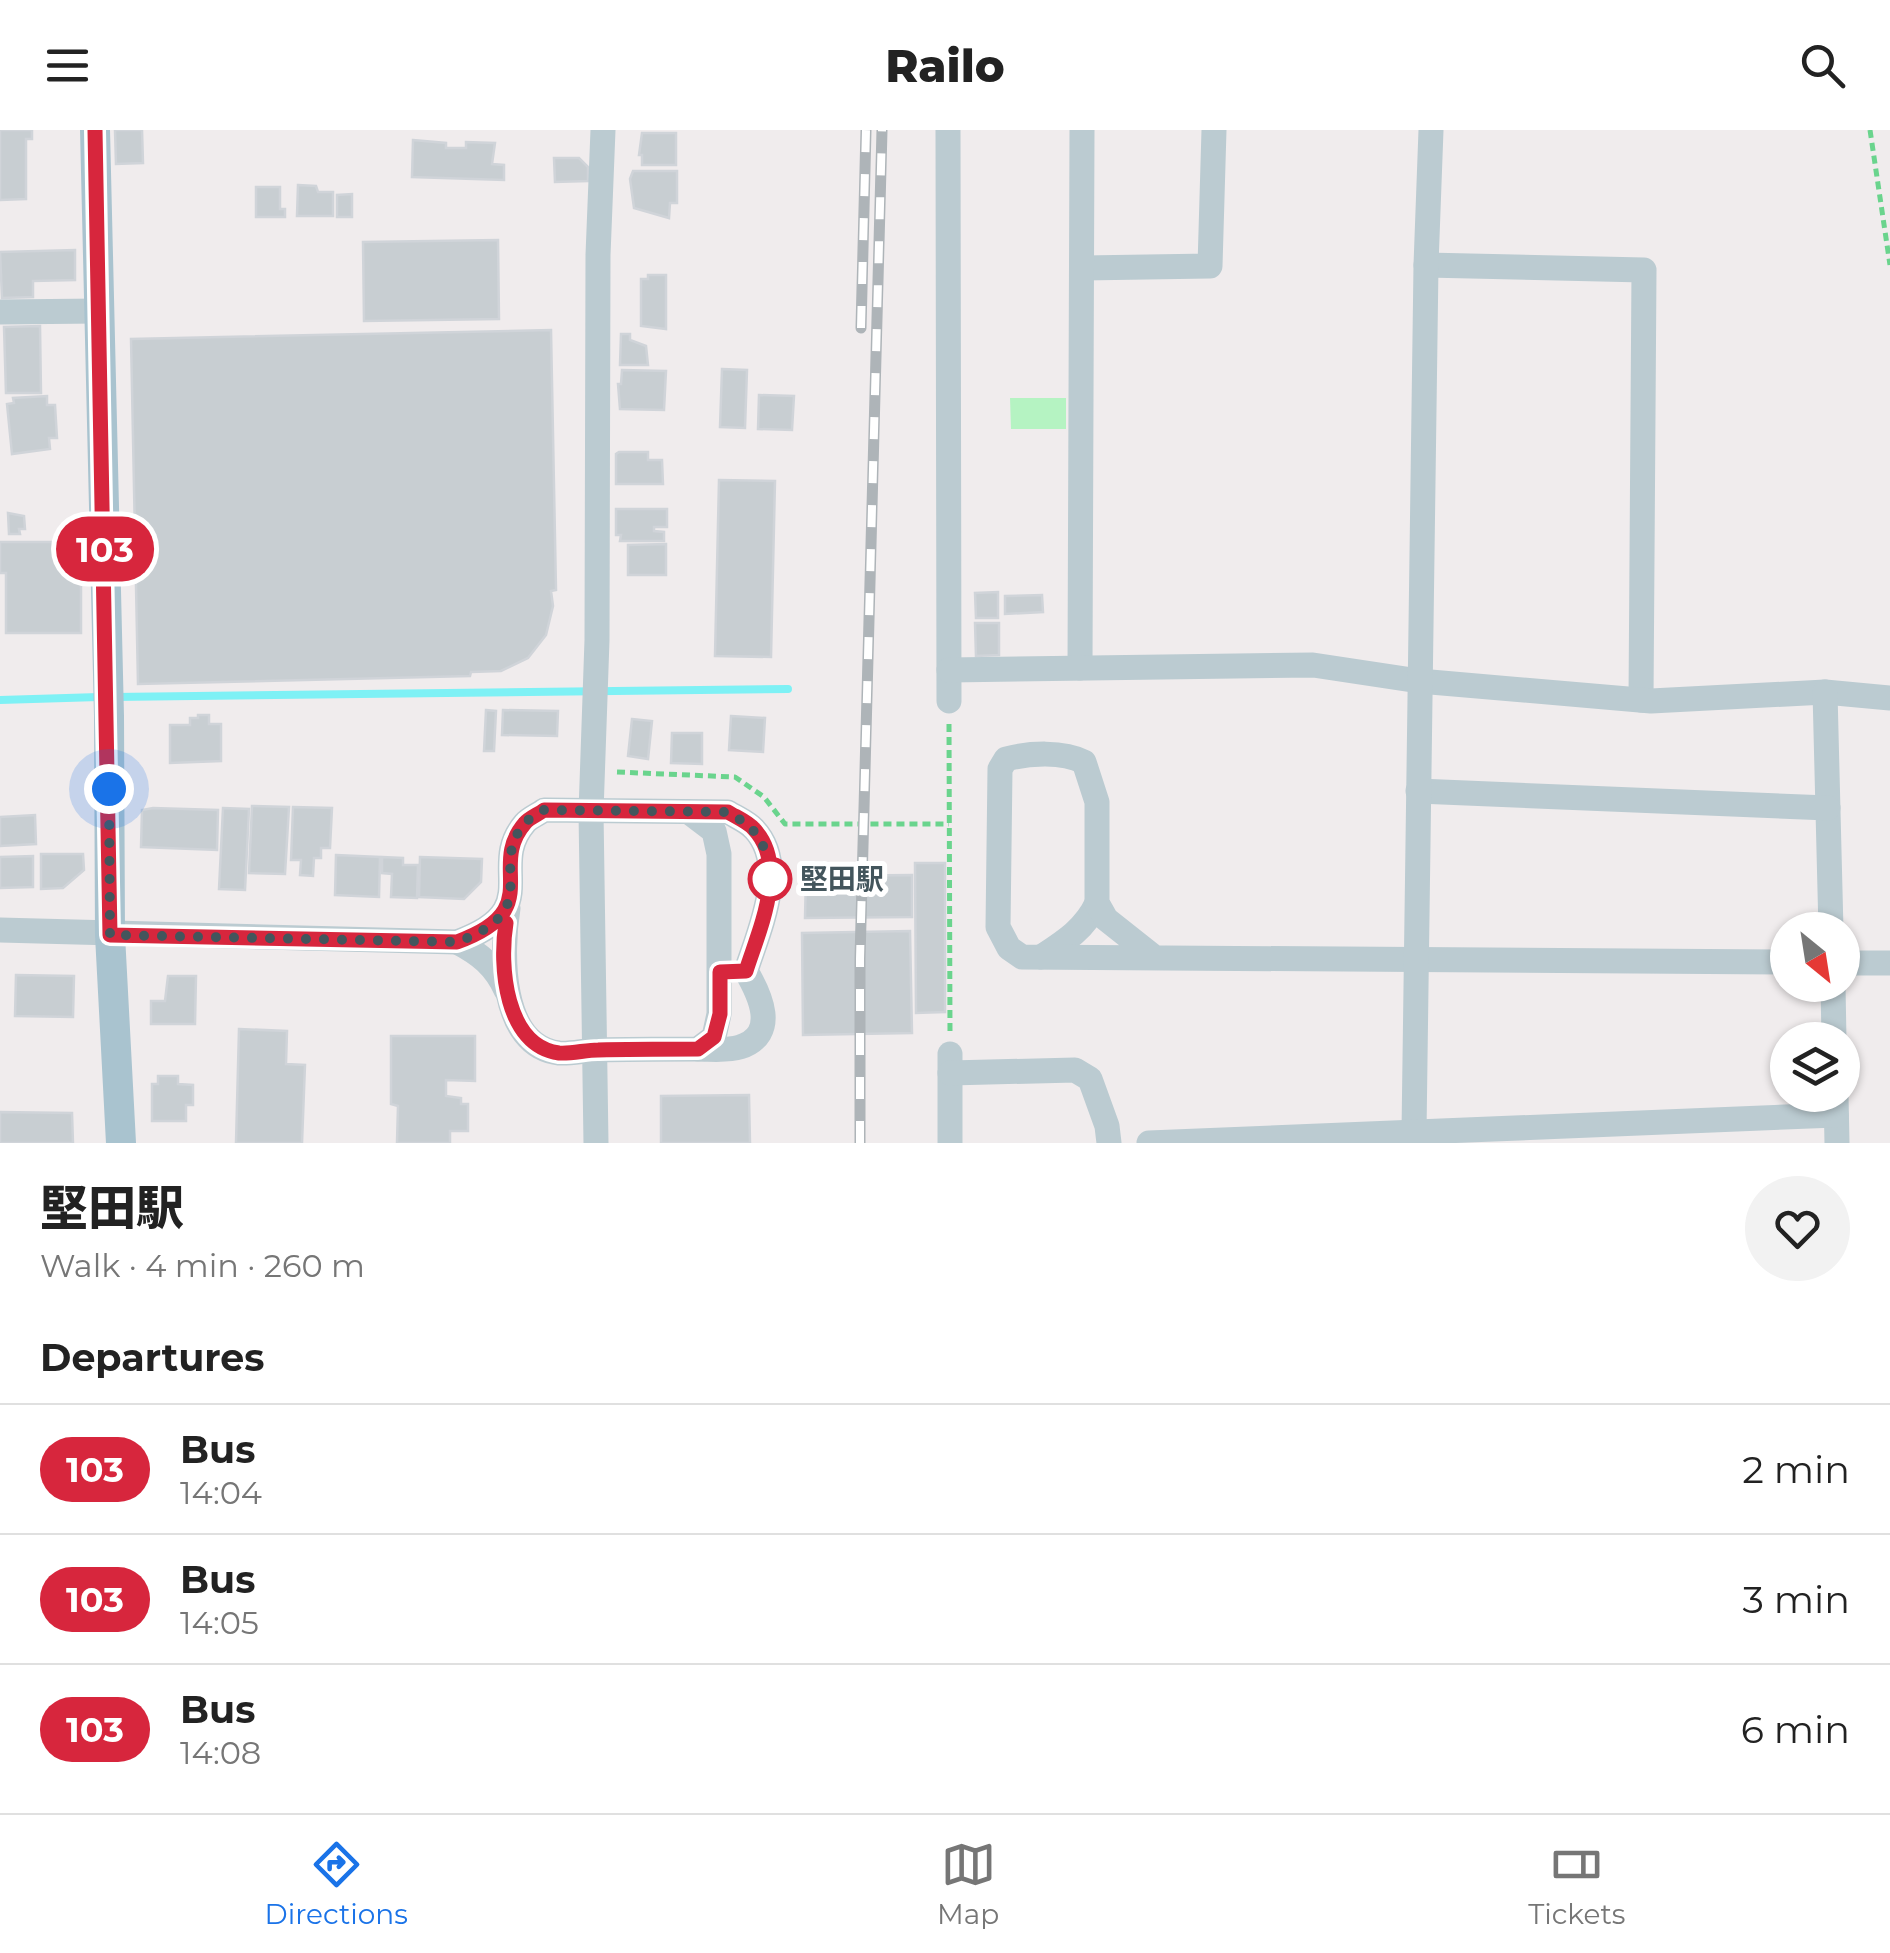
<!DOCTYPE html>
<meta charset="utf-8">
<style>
body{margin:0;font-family:Montserrat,"Noto Sans JP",sans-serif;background:#f2f2f2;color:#222;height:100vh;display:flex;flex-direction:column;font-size:38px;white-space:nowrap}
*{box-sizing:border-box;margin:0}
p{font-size:32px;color:#767676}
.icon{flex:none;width:55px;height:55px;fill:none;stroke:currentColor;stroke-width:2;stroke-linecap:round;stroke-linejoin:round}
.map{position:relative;height:1013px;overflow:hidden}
.sheet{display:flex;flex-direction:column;background:#fff;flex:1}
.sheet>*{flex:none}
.badge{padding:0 20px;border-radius:32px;font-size:35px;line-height:65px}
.needle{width:65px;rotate:150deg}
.controls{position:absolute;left:1770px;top:782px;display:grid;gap:20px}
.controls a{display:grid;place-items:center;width:90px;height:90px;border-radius:50%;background:#fff;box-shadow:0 2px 8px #0004;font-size:50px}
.you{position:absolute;width:50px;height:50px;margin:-25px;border:8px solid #fff;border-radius:50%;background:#1a73e8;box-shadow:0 0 0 15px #1a73e833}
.map>.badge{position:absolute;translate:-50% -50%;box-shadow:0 0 0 5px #fff}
h2{padding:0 40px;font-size:38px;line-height:90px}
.round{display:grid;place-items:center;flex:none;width:105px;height:105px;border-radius:52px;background:#f2f2f2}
.headline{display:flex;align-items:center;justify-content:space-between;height:170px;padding:0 40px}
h1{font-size:48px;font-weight:800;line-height:75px}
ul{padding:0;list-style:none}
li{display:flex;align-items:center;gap:30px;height:130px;padding:0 40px;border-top:2px solid #e0e0e0}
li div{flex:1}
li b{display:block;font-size:38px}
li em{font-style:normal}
li .badge{min-width:110px;font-weight:700;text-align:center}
header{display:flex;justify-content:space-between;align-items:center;height:130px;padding:0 40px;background:#fff;font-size:45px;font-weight:800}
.menu{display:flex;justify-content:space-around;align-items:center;height:140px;border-top:2px solid #e0e0e0;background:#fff;font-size:28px;color:#767676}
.menu a{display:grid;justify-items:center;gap:5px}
.menu .on{color:#1a73e8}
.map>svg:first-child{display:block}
.green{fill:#b5f3c2}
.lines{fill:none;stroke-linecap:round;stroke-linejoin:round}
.stream{stroke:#7ef1f5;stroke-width:8}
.building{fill:#c8ced2;stroke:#d0d4d9;stroke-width:2.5}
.path{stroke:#6ad48d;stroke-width:5;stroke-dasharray:8 5;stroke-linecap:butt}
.minor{stroke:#bbcbd1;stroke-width:25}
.major{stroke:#a9c3cf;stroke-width:30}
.rail-casing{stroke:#aeb4b8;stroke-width:11}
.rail{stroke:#fff;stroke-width:8;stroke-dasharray:22;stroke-linecap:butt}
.line-casing{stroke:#fff;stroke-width:22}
.line{stroke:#d7263d;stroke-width:15}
.walk{stroke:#43555c;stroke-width:10;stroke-dasharray:0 18}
.stop-dot{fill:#fff;stroke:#d7263d;stroke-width:5}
.labels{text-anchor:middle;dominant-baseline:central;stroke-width:10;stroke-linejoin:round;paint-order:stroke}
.stop-label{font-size:28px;font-weight:bold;fill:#43555c;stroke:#fff;text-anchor:start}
</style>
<header><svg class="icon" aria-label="menu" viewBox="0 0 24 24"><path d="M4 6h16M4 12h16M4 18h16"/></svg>Railo<svg class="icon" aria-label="search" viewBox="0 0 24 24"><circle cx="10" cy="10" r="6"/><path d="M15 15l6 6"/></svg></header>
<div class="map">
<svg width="1890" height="1013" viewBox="0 0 1890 1013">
<rect width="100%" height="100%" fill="#f0eced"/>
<polygon class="green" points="1010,268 1066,268 1066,299 1011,299"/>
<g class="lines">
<g class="stream">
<polyline points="113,567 788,559"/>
<polyline points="0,570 99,567"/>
</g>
</g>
<g class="building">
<polygon points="0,0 32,0 32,9 26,9 26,69 0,70"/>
<polygon points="115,0 142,0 143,33 116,34"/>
<polygon points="642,3 676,3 676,35 642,35 642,25 639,25"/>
<polygon points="413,10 446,13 446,18 466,18 466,12 495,13 492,34 504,35 504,50 412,47"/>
<polygon points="554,28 579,28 588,37 588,51 555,52"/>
<polygon points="633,41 677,41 677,73 670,73 669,88 634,78 630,49"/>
<polygon points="298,55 316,56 318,62 333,62 333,86 297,86"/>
<polygon points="256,57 280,57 280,79 285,79 285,87 256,87"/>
<polygon points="352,64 352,87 337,87 337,65"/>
<polygon points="498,110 499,189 364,191 363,112"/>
<polygon points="75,120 75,150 33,151 33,167 2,168 0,122"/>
<polygon points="648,145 666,145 666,199 641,196 641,149 648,149"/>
<polygon points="40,196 41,263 6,263 4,197"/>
<polygon points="551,200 556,460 551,461 553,476 546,505 528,528 501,541 471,542 470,546 138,554 131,209"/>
<polygon points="621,204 630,204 630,210 646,216 648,235 620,235"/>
<polygon points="722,239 747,240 745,298 720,297"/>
<polygon points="622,240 666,241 664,280 620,279 618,254 621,254"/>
<polygon points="759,265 794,266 792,300 758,299"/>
<polygon points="47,266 47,275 55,275 57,308 49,308 50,319 12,324 7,274 14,273 13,268"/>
<polygon points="619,322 648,322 648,330 662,330 663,354 616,354 616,324"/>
<polygon points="719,350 775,351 771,527 715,526"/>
<polygon points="616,379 667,379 667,397 654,397 654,401 664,402 664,411 620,411 621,405 616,405"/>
<polygon points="8,383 24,386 25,399 19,399 20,404 9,404"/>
<polygon points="0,412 81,412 81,503 6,503 6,443 0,443"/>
<polygon points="666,414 666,445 628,445 628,415"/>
<polygon points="998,462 998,488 976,488 975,463"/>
<polygon points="1042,465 1043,482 1005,484 1005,466"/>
<polygon points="975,493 999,493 999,525 976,526"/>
<polygon points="486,580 496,581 494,621 484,621"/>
<polygon points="503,580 558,581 557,606 502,605"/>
<polygon points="198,585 209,585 209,594 221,594 221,631 170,633 170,595 190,595 190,588 198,588"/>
<polygon points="731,586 765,588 763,622 729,620"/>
<polygon points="632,589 652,591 648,629 628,626"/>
<polygon points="672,603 702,603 702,634 671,633"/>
<polygon points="252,676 289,677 285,744 249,743"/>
<polygon points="293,677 332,678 330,718 321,718 321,728 314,728 313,746 300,745 301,730 291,730"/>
<polygon points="153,678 218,680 217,720 141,717 142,680"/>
<polygon points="223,678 249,679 245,760 219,759"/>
<polygon points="35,685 36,714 0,716 0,687"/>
<polygon points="41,724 83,724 84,740 63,758 41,759"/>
<polygon points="336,725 380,727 379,767 335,765"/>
<polygon points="33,726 33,757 0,758 0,727"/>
<polygon points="382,727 403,728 403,735 418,735 417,768 391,767 392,744 382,743"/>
<polygon points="420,727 482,729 481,752 464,769 419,767"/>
<polygon points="915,733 945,733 945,882 916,883"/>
<polygon points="912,745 912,787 805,788 806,746"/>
<polygon points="910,801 912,903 803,905 802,803"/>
<polygon points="16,845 74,846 73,887 15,886"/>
<polygon points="168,846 196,846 195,894 151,894 151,871 165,871"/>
<polygon points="239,899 287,901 286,934 305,935 302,1013 236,1013"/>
<polygon points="391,906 475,906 475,951 446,950 446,966 461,968 461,974 468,974 468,1001 450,1001 450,1013 397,1013 398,976 391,974"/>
<polygon points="158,946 178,946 178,954 193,955 193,975 186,975 186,991 152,991 152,954 158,954"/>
<polygon points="749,965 750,1013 661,1013 661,966"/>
<polygon points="0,982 72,983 73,1013 0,1013"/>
</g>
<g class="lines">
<g class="path">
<polyline points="1870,0 1890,135"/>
<polyline points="949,594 950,903"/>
<polyline points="617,642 735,647 764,667 785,694 949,694"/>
</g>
<g class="minor">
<polyline points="948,0 949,571"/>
<polyline points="1426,135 1644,140 1641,570"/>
<polyline points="1083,138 1210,136 1214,0"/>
<polyline points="0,182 100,181"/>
<polyline points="1080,538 1082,0"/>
<polyline points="949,540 1313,535 1419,551 1651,571 1825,562 1890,568"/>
<polyline points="1825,562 1831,800"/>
<polyline points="1418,661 1828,678"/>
<path d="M508,778C501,822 499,916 559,923C571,924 586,920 598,920C631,919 665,919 698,919L714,907L719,884V724L714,701L689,682"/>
<path d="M0,800L457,812C548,779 486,738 525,693C529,688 539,684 544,680L728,682C736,687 748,692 754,699C789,736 759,800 746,841C760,865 779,904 740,917C728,921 711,919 698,919"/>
<path d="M457,812C480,824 495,836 506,860"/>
<path d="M1041,827C1064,812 1085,799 1097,773"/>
<path d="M1154,827L1106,789L1097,773V672L1084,632C1063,621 1029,623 1006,629L1000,639L998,797L1009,818L1022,827L1788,832"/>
<polyline points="1842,833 1890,833"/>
<polyline points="1833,855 1834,910"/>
<polyline points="950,924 950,1013"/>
<polyline points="950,943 1075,940 1090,949 1107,996 1109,1013"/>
<polyline points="1836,965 1837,1013"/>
<polyline points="1414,1002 1426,135 1431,0"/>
<polyline points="596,1013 591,682 597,510 598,125 603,0"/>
<polyline points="1149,1013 1836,985"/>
</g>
<polyline class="major" points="95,0 109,586 110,805 121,1013"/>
<g class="rail-casing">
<g id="rail">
<polyline points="861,198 866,0"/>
<polyline points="860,1013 860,829 882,0"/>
</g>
</g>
<use href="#rail" class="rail"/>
</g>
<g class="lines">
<g class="line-casing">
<path id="line" d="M95,0L110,805L457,812C548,779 486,738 525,693C529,688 539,684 544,680L728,682C736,687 748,692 754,699C789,736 759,800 746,841L720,842V884L714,907L698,919C665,919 631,919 598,920C586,920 571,924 559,923C505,916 499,835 506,793"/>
</g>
<use href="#line" class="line"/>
<path class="walk" d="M109,659L110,805L457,812C548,779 486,738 525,693C529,688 539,684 544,680L728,682C761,702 765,711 770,749"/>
</g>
<circle class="stop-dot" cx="770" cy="749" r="20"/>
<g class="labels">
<g class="stop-label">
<text x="800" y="749">堅田駅</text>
</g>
</g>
</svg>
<div class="controls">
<a><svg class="needle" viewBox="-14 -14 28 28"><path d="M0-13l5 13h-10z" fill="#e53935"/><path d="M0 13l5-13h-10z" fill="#767676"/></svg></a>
<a><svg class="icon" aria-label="layers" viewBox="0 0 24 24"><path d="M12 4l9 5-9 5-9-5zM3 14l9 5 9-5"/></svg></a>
</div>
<div class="you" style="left:109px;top:659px"></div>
<b class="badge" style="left:105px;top:419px;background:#d7263d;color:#fff">103</b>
</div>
<section class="sheet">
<div class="headline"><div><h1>堅田駅</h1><p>Walk · 4 min · 260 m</p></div><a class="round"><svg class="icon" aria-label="heart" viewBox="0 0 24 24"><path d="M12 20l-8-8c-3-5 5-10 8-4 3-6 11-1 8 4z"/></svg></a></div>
<h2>Departures</h2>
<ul>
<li><span class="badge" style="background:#d7263d;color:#fff">103</span><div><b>Bus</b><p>14:04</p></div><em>2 min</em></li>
<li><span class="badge" style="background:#d7263d;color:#fff">103</span><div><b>Bus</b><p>14:05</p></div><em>3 min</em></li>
<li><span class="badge" style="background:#d7263d;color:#fff">103</span><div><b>Bus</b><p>14:08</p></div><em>6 min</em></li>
</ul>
</section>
<nav class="menu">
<a class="on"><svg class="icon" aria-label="directions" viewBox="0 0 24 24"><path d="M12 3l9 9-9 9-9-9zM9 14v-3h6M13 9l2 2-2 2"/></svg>Directions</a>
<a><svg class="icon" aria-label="map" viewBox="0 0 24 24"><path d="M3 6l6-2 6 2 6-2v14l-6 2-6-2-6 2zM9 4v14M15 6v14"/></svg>Map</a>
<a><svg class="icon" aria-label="tickets" viewBox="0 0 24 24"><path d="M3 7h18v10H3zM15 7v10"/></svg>Tickets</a>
</nav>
